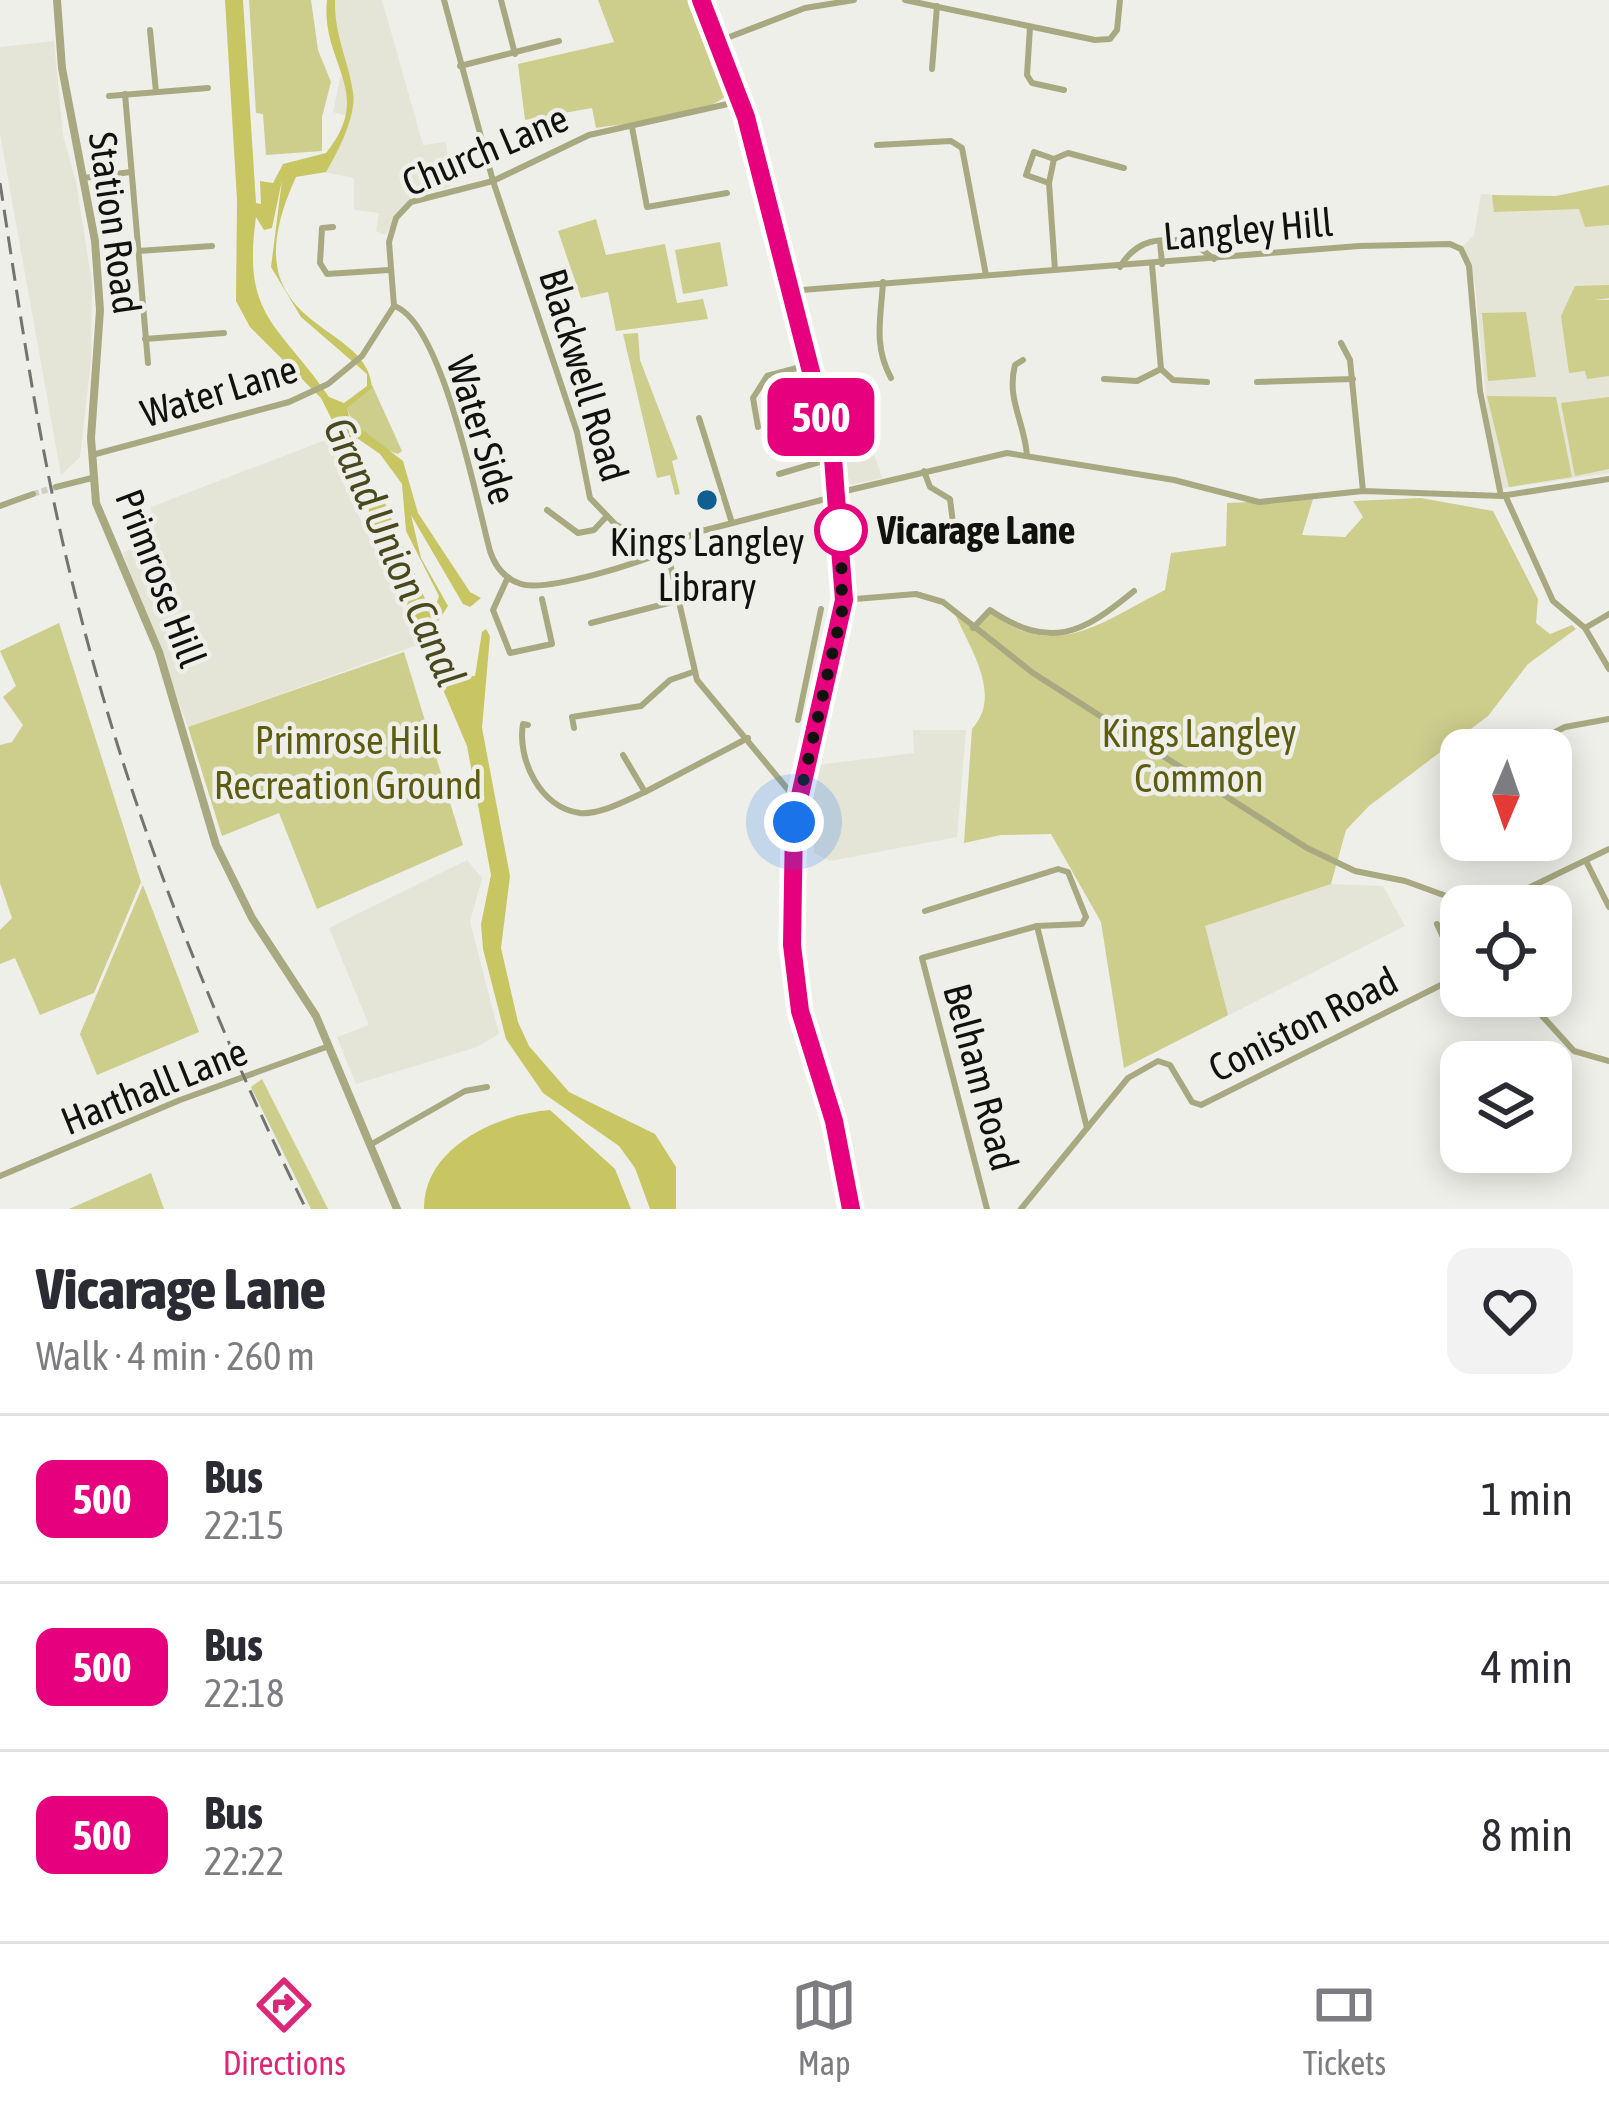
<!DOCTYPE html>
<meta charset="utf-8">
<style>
body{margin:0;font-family:"Asap Condensed",sans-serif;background:#f2f2f3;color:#2b2b33;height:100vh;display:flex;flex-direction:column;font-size:45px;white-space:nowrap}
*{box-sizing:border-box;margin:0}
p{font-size:39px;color:#7c7c81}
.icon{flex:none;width:66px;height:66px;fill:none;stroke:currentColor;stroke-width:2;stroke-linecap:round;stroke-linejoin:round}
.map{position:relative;height:1209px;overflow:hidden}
.side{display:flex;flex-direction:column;background:#fff;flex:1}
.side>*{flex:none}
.badge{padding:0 24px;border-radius:18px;font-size:42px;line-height:78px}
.needle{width:78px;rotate:182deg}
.tools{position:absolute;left:1440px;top:729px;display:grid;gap:24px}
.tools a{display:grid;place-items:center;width:132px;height:132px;border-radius:24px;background:#fff;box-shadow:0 6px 30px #0003;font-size:60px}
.you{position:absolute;width:60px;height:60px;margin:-30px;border:9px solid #fff;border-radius:50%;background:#1a73e8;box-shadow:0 0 0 18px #1a73e833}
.map>.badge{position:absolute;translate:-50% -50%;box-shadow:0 0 0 6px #fff}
.round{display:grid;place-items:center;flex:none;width:126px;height:126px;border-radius:24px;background:#f2f2f3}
.head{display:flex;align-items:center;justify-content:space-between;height:204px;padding:0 36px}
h1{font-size:57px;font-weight:800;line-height:90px}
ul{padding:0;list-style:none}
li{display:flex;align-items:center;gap:36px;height:168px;padding:0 36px;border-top:3px solid #e1e1e2}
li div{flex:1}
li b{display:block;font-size:45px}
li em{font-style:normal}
li .badge{min-width:132px;font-weight:700;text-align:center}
.dock{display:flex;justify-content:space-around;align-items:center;height:168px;border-top:3px solid #e1e1e2;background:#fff;font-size:33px;color:#7c7c81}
.dock a{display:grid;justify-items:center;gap:6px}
.dock .active{color:#db2777}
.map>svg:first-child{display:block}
.built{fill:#e4e4d7}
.green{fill:#cdcd8c}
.water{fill:#c7c662;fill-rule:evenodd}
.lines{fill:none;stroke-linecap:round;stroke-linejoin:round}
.minor-tunnel{stroke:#cecec9;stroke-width:6;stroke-dasharray:6 3;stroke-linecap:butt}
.minor{stroke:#a8a981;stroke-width:6}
.tertiary{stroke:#a8a981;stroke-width:8}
.primary{stroke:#6f6d15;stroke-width:9}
.rail{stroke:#737471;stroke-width:3;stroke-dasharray:18 9;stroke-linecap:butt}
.line-casing{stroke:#fff;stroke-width:27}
.line{stroke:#e6007e;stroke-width:18}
.walk{stroke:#111210;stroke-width:12;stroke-dasharray:0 21.6}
.poi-dot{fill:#0f5f91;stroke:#efefea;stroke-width:4.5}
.stop-dot{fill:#fff;stroke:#e6007e;stroke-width:6}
.labels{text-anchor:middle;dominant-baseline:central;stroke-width:9;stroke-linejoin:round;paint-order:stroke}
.street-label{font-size:39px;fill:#111210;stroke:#efefea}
.stop-label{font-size:39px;font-weight:bold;fill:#111210;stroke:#efefea;text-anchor:start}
.poi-label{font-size:39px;fill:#111210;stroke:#efefea}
.park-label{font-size:39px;fill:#5d5b10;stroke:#efefea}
.water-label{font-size:42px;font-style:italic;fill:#49481f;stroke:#efefea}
</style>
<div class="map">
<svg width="1609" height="1209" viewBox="0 0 1609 1209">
<rect width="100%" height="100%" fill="#efefea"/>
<g class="built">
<polygon points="331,0 382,0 423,145 446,142 450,187 411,196 385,235 376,231 379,213 354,210 354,178 324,172 346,116 333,112 341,75 329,18"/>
<polygon points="54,41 63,136 76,181 92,284 91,361 80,457 61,475 0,134 0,47"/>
<polygon points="1609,187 1609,473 1500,489 1491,451 1475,284 1462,247 1474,235 1481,194 1557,198"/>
<polygon points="847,372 882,478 850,485 820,378"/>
<polygon points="333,437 341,478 420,644 188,727 123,553 155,536 151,507"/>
<polygon points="913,730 966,730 957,837 830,861 814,853 814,811 805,795 809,766 914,753"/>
<polygon points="467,860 482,878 470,922 499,1034 477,1047 356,1084 337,1037 369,1025 329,928"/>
<polygon points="1331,884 1383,886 1405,926 1124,1068 1143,921 1207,925"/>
</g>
<g class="green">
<polygon points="249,0 311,0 318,50 331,82 322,117 322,151 266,155 263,114 256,113"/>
<path d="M598,0H693L728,94C706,117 628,123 596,128L592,108L525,120L518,64L614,42Z"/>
<polygon points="1609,185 1609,225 1585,227 1579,209 1494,212 1492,195 1556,196"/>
<polygon points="596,219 606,255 665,244 677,303 703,299 708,319 616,331 608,292 581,298 558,231"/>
<polygon points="720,242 728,286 683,294 675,250"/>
<polygon points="1609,285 1609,298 1594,300 1609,300 1609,376 1587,379 1585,371 1569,373 1561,316 1575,286"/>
<polygon points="1526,312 1536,377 1488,381 1482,313"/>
<polygon points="638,333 640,360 678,459 672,461 680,494 675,495 670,475 657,478 623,334"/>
<path d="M372,385L402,451L398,454C380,449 351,427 347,408Z"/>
<polygon points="1487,396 1556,397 1572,477 1509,487"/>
<polygon points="1609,397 1609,469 1575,476 1561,403"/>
<path d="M1421,498L1493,511L1538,599L1536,623L1550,634L1572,625L1576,629L1528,664L1488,716L1369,806L1346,830L1331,884L1205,926L1228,1015L1124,1068L1101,922L1051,834L1001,835L964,843L972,729C1003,695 970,649 955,614L972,629L990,613C1057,662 1101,622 1165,590L1171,553L1226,546L1227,503L1313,499L1302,535L1345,537L1363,517L1353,501Z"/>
<polygon points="59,623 141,882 94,993 40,1015 15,958 0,964 0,930 12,918 0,883 0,745 12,742 23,725 3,697 16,686 0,651"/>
<polygon points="404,652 463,845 317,909 279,813 222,836 188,727"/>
<polygon points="143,885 199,1032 97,1075 80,1034"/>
<polygon points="262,1079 328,1209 311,1209 251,1087"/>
<polygon points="151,1173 164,1209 69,1209"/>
</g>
<g class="water">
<path d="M225,0H243L256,203L261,204L260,181L273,183L283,164L326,153C376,92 320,63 327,0H335C334,35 348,59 353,92C357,115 338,152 326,172L296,177C224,333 369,318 372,388L347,408L350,420L403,461L418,513L470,592L481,598L470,607L463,604L411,515L421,558L448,606L431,632L458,676H475L482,632L486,629L490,636L482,728L510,876L501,948L518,1022L529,1046L569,1092L655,1134L676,1167V1209H650L635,1168L619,1146L543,1093L506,1039L483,949L481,924L491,875L467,746L369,515L368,492L321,398L250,327L236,301L237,200ZM282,180L271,267L301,317L367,374V386L344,403L329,397C277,322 242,317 256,217L264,230L272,228ZM357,438L380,454L402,484L406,531L439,596L436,605L425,599L385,503C372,486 354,461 357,438Z"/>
<path d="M550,1110L615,1169L631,1209H424C423,1147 498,1114 550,1110Z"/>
</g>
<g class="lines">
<polyline class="minor-tunnel" points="33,494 56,487"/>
<g class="minor">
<polyline points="444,0 493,181 577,432 590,498 616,525 667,550"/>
<polyline points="501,0 515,54"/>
<polyline points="905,0 1095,40 1110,39 1117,30 1120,0"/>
<polyline points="1030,27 1027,75 1032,83 1064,90"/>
<polyline points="150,30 156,92"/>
<polyline points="719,41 805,8 854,0"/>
<polyline points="460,66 559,41"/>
<polyline points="932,69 937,6"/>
<polyline points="125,94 148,363"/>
<polyline points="109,96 208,88"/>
<polyline points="632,127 647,207 727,193"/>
<polyline points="877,145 951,141 962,148 986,275"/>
<polyline points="83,178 131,172"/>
<polyline points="1049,183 1026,175 1034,152 1054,159"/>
<polyline points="333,227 322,228 320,263 327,274 389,270"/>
<polyline points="1160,241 1162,264"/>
<polyline points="138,251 212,246"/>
<path d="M1120,267C1137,238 1160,238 1191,241L1214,259"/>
<polyline points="1055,270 1049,183 1054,159 1068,153 1124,168"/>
<path d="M883,282C881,318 873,345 891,378"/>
<polyline points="789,291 1359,246 1450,244 1461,249 1469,266 1480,391 1501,496"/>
<path d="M394,306C442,321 477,503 490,551C495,566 505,579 521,584C546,592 642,563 667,550"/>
<polyline points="145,339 224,333"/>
<polyline points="1341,343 1350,360 1363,491"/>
<path d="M1023,360L1015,365C1006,400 1025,422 1027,456"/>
<polyline points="1161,369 1173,380 1207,382"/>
<polyline points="1104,379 1137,381 1161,369 1152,265"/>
<polyline points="1257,382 1353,379"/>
<polyline points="699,418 732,523"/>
<polyline points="758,427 753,398 767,376 808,365"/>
<polyline points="92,455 289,402 328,384 362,356 394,306 389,242 396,218 411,202 493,181 589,135 741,101"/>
<polyline points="924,471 930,487 950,499 953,523"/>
<polyline points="779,474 833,458"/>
<polyline points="56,487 92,478"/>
<polyline points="837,493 1007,453 1174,480 1259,502 1363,491 1501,496 1609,479"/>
<polyline points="1505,495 1553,601 1585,628 1609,669"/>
<polyline points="0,506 33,494"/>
<polyline points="547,510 578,533 594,530 607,516"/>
<polyline points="508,577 493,610 510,653 552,644 542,599"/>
<polyline points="843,600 916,594 943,602 1033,673 1307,848 1355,871 1405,881 1471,905 1516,894 1609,849"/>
<polyline points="591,623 680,600"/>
<path d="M973,628L990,610C1051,651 1083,633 1134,591"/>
<polyline points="1585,628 1609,614"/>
<polyline points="798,720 821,609"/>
<path d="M528,725L523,724C517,759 540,808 580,813C600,815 627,800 645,792"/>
<polyline points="574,728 572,717 641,706 670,680 693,672"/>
<polyline points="1520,750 1565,727 1609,719"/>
<polyline points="623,755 645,792 748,738"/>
<polyline points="800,794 790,792 697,680 667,550 694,533 837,496"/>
<polyline points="1586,861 1609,907"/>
<polyline points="925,911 1058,869 1068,872 1086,917 1082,924 1037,926 922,958 987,1209"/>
<polyline points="1437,924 1449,950 1460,958"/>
<polyline points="1037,926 1087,1128"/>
<polyline points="1524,996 1574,1051 1609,1061"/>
<polyline points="370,1145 465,1091 487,1087"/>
<polyline points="0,1176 180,1100 329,1046"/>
<polyline points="1021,1209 1128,1078 1158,1061 1170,1065 1192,1102 1201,1105 1455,978 1461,957"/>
</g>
<polyline class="tertiary" points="57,0 62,68 95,241 100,310 91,438 96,503 159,652 216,845 252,918 316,1016 397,1209"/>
<polyline class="primary" points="701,0 746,117 833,458 843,600 794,822 792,945 800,1011 834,1121 851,1209"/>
<path class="rail" d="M0,183C20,312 38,441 69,569C122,792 205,1004 306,1209"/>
</g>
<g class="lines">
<g class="line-casing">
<polyline id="line" points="701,0 746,117 833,458 844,600 794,822 792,945 800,1011 834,1121 851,1209"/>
</g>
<use href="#line" class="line"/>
<polyline class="walk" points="794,822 842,611 841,530"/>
</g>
<circle class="poi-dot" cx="707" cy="500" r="12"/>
<circle class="stop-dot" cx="841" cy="530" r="24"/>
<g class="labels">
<g class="street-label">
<text transform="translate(485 150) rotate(-23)">Church Lane</text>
<text transform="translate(115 223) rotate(82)">Station Road</text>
<text transform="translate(1248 229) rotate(-5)">Langley Hill</text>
<text transform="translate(584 375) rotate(73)">Blackwell Road</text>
<text transform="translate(219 391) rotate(-17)">Water Lane</text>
<text transform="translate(482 430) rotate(73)">Water Side</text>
<text transform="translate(161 578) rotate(69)">Primrose Hill</text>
<text transform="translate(1303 1024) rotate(-27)">Coniston Road</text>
<text transform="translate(981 1077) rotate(75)">Belham Road</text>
<text transform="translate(154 1086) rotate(-22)">Harthall Lane</text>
</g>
<g class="stop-label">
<text x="877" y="530">Vicarage Lane</text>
</g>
<g class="poi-label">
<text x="707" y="542">Kings Langley<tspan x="707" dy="45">Library</tspan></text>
</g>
<g class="park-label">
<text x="1199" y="733">Kings Langley<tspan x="1199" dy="45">Common</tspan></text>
<text x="348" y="740">Primrose Hill<tspan x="348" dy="45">Recreation Ground</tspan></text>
</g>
<g class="water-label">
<text transform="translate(395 552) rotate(66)">Grand Union Canal</text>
</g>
</g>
</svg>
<div class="tools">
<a><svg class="needle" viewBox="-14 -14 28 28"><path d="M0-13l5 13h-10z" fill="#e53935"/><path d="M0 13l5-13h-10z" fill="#7c7c81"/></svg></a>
<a><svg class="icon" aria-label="locate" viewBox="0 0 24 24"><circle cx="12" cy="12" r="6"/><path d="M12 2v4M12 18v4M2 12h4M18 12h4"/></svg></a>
<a><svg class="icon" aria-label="layers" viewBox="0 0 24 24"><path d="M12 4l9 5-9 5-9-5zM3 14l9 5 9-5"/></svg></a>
</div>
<div class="you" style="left:794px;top:822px"></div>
<b class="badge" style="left:821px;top:417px;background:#e6007e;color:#fff">500</b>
</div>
<section class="side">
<div class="head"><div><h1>Vicarage Lane</h1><p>Walk · 4 min · 260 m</p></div><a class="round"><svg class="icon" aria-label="heart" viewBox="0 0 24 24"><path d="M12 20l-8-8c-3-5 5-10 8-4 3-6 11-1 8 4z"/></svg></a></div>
<ul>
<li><span class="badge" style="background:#e6007e;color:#fff">500</span><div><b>Bus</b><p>22:15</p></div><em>1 min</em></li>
<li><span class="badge" style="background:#e6007e;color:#fff">500</span><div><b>Bus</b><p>22:18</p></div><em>4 min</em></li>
<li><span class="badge" style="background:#e6007e;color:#fff">500</span><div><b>Bus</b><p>22:22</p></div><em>8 min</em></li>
</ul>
</section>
<nav class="dock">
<a class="active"><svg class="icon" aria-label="directions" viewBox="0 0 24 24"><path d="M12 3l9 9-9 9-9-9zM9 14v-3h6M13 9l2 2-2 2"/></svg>Directions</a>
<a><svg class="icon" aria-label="map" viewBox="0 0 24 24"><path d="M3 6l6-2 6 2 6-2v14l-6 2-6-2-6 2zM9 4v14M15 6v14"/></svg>Map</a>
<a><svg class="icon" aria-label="tickets" viewBox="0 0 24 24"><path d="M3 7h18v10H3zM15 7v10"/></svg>Tickets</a>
</nav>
